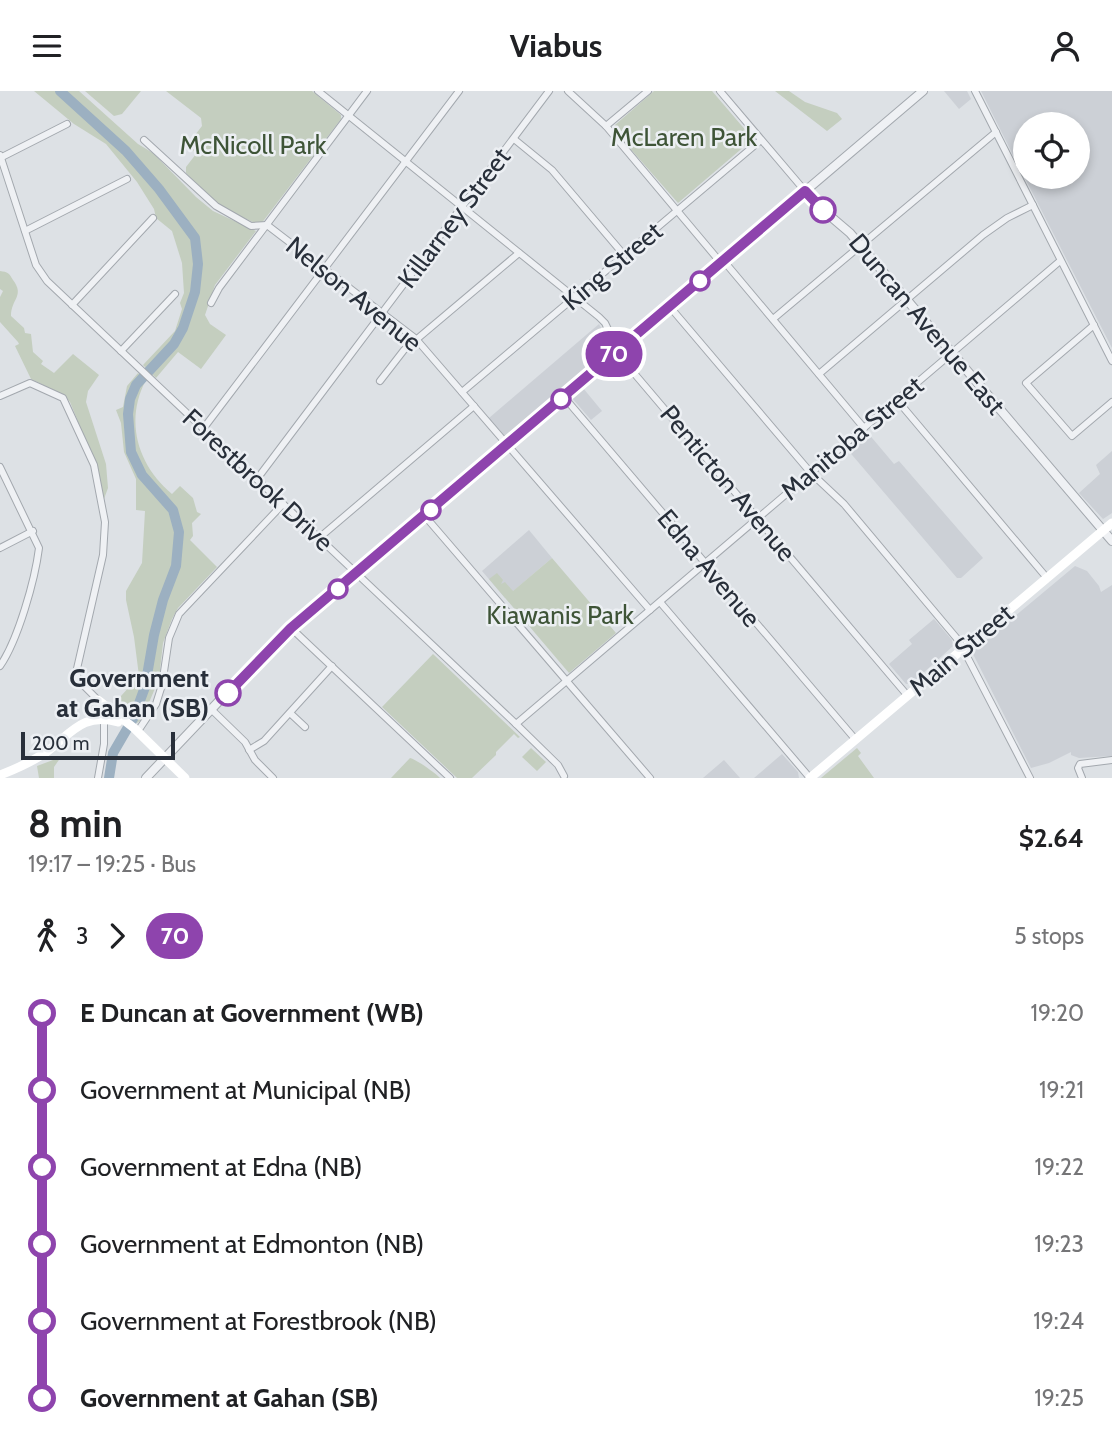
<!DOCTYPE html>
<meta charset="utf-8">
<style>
body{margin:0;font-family:Cabin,sans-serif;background:#f2f2f2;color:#202124;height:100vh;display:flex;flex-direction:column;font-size:26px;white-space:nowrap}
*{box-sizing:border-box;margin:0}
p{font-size:23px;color:#757577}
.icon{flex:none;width:38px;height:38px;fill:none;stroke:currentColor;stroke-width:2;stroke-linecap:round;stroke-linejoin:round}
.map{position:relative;height:687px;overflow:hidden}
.sheet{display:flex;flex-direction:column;background:#fff;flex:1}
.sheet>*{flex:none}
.badge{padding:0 14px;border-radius:23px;font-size:24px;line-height:46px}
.controls{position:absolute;left:1013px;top:21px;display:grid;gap:14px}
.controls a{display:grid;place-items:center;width:77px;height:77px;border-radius:50%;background:#fff;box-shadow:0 4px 10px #0003;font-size:35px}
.scale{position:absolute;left:21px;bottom:18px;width:154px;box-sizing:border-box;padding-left:7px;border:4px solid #282f3a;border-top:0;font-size:19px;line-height:24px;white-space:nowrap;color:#282f3a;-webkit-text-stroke:5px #eceff3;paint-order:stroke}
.map>.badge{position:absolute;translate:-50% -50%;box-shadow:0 0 0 4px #fff}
.legs{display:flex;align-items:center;gap:10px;height:77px;padding:0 28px;font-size:23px}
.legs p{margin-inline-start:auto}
.headline{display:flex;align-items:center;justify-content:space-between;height:119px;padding:0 28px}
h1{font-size:38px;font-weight:800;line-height:52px}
ul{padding:0 28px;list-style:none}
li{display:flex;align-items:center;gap:24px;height:77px;font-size:26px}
li i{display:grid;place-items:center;width:10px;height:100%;margin:0 9px;background:currentColor}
li i::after{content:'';width:18px;height:18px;margin:-9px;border:5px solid;border-radius:50%;background:#fff}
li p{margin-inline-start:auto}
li:first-child i{background:linear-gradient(#0000 50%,currentColor 0)}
li:last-child i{background:linear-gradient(currentColor 50%,#0000 0)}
header{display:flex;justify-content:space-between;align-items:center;height:91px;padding:0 28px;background:#fff;font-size:32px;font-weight:800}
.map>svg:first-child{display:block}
.built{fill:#ccd0d6;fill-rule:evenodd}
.green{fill:#c4cebf}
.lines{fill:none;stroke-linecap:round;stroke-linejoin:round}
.river{stroke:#9cb0c1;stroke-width:10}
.minor-casing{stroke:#a3a8ae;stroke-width:8}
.tertiary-casing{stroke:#a3a8ae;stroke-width:10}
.minor{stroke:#eff1f4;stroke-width:6}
.tertiary{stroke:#eff1f4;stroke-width:8}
.secondary{stroke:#fff;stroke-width:9}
.line-1-casing{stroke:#fff;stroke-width:16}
.line-1{stroke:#8e44ad;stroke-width:10}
.stop-1-dot{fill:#fff;stroke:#8e44ad;stroke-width:3.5}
.labels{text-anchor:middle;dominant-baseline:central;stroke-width:5;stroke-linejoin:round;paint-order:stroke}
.park-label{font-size:26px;fill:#3e5437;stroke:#eceff3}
.street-label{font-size:26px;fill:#282f3a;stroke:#eceff3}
.stop-label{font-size:26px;font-weight:bold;fill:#282f3a;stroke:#eceff3;text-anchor:end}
</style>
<header><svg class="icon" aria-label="menu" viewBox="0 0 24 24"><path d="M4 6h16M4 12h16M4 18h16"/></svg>Viabus<svg class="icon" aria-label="person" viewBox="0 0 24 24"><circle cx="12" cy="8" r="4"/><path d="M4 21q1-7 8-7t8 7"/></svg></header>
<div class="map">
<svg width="1112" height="687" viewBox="0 0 1112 687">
<rect width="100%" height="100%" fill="#dde1e5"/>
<g class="built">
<polygon points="944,0 967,0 971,8 959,18"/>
<path d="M981,0H1112V257L1013,64ZM1026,33H1078V86H1026Z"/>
<polygon points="599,233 607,248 609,259 505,345 489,327"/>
<polygon points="583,297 602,320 591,329 572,307"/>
<polygon points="867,341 894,373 899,370 983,467 961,487 957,487 847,358"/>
<polygon points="1112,360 1112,422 1103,428 1079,402 1100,383 1096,374"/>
<polygon points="529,439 552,467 505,507 482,480"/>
<polygon points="1075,475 1087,480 1099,495 1101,501 1112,494 1112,665 1079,667 1071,664 1071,661 1049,672 1031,677 972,561"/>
<polygon points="934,528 952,549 953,555 912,592 906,593 889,573 912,553 909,549"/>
<polygon points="782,663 798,681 799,687 754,687"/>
<polygon points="724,669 740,687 703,687"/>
</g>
<g class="green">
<polygon points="34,0 79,0 138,53 153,62 196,106 213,120 256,140 215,194 205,224 210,233 226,244 201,278 178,261 156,287 143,274 175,240 182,218 180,212 184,202 182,172 172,140 156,127 154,118 137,91 106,53 74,33"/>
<polygon points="85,0 141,0 122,23 114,25"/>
<polygon points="166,0 312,0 341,24 341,28 261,133 257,133 216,114 186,82 186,76 196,63 188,53 202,35 201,27"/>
<polygon points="654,0 712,0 753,48 678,112 613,38 615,34"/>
<polygon points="775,0 789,0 805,11 837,22 842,28 827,40"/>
<path d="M0,180C8,181 9,182 13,189C25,205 11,208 11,225L24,237L25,242L31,243L33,261L43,270L41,273L54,282L73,263L99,284L88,300L86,311L106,373L108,397L104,408L97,377L70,311L64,304L31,288L15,255L19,253L18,251L0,231V206L3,200L0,198Z"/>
<path d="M138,282L146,289C124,330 138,375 172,403L180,395L193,407L197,421L201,423L192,432L193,445L190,449L217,476L178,517L172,528L163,552L159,588L142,628L137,632L124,626L112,615L139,585L134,546L126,509V500L142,472L145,420L136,419V388L124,361L121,332L116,319L123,316L127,295Z"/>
<polygon points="552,467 616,542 569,582 489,488 497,482 503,489 501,493 505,491 513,500"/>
<polygon points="433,563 520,646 518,647 514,643 496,661 496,664 472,687 457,687 382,616"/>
<polygon points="531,657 546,671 537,680 522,666"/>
<polygon points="857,657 861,662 858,665 874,687 821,687"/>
<polygon points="61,666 54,676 54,687 39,687 37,675"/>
<path d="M410,667C417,669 434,681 440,687H391Z"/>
</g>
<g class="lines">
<polyline class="river" points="60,0 126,60 159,98 195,147 198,173 195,201 183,237 174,253 136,294 130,308 128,323 131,361 142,384 173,419 179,441 176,475 163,509 154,544 145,596 134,626 113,662 109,687"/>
<g class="minor-casing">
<g id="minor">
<polyline points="318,0 599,226 605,232 622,268 907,604"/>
<polyline points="568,0 606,35 716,166 728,175 864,337"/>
<polyline points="720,0 805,100"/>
<polyline points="975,0 1112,270"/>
<polyline points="606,35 648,0"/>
<polyline points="514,48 552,79 624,164"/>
<polyline points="144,49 216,115 251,135 267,134 416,248 650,519"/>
<polyline points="0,64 36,174 47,190 516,633 558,674 564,685"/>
<polyline points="2,66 67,33"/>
<polyline points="25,140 127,88"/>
<polyline points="211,212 219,197 367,0"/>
<polyline points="72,214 153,127"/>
<polyline points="670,216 811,382 844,413 959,550 1030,687"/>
<polyline points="773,228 996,41"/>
<polyline points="1094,234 1026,292 1072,345 1112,311"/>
<polyline points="121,260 175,203"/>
<polyline points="819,283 983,144 1007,127 1033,114"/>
<polyline points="380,290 404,259 519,162"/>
<polyline points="462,301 761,49"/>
<polyline points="0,305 30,292 63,307 94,374 105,431 103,464 76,582 79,590 98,609"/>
<polyline points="564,306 855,648"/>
<polyline points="897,309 1047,487"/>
<polyline points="203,338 459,0"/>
<path d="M0,376L39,457C35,489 18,549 0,575"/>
<polyline points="257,388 549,0"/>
<polyline points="424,424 650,687"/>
<polyline points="319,447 474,315"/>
<polyline points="0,457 33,440"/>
<polyline points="660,511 810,687"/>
<polyline points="291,537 450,687"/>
<polyline points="212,619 245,651 255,669 273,687"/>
<polyline points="290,622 305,636"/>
<polyline points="516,633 1060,170"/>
<polyline points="138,640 156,613 162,594 169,547 179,523 283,413"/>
<polyline points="249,659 264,650 332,575"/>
<polyline points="98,687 104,653 104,628"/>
<polyline points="1082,687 1078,677 1080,673 1112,669"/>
</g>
</g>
<g class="tertiary-casing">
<g id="tertiary">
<polyline points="805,100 823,119 850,142 1112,450"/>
<polyline points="146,687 277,549 923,0"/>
</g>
</g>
<use href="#minor" class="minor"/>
<use href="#tertiary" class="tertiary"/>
<g class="secondary">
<polyline points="98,609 134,637 185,687"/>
<path d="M0,684C16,678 31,671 45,662C71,643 82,621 118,631"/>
<polyline points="810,687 1112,432"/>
</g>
</g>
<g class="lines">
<g class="line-1-casing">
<polyline id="line-1" points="228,602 291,537 805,100 823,119"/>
</g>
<use href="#line-1" class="line-1"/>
</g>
<g class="stop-1-dot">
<circle cx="823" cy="119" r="12"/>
<circle cx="700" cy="190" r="9"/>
<circle cx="561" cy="308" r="9"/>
<circle cx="431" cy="419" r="9"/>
<circle cx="338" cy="498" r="9"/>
<circle cx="228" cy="602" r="12"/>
</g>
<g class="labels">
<g class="park-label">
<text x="684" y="46">McLaren Park</text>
<text x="253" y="54">McNicoll Park</text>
<text x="560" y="524">Kiawanis Park</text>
</g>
<g class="street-label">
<text transform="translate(454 127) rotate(-53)">Killarney Street</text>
<text transform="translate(612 175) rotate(-40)">King Street</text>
<text transform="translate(354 203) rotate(39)">Nelson Avenue</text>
<text transform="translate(927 233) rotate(50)">Duncan Avenue East</text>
<text transform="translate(852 347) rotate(-40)">Manitoba Street</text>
<text transform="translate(258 389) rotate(43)">Forestbrook Drive</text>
<text transform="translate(728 392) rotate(50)">Penticton Avenue</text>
<text transform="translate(709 477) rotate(50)">Edna Avenue</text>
<text transform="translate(961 559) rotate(-40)">Main Street</text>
</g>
<g class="stop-label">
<text x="209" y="587">Government<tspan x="209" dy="30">at Gahan (SB)</tspan></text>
</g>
</g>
</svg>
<div class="controls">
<a><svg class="icon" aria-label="locate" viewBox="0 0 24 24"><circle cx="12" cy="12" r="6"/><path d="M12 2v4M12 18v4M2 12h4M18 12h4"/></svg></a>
</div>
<div class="scale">200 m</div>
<b class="badge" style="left:614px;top:263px;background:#8e44ad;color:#fff">70</b>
</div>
<section class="sheet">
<div class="headline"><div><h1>8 min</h1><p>19:17 – 19:25 · Bus</p></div><b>$2.64</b></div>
<div class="legs"><svg class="icon" aria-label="walk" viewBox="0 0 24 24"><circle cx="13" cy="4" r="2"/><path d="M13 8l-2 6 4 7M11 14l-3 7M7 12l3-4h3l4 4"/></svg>3<svg class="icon" aria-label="forward" viewBox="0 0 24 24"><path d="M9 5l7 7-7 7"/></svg><b class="badge" style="background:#8e44ad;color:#fff">70</b><p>5 stops</p></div>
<ul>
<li><i style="color:#8e44ad"></i><b>E Duncan at Government (WB)</b><p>19:20</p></li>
<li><i style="color:#8e44ad"></i><span>Government at Municipal (NB)</span><p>19:21</p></li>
<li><i style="color:#8e44ad"></i><span>Government at Edna (NB)</span><p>19:22</p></li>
<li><i style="color:#8e44ad"></i><span>Government at Edmonton (NB)</span><p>19:23</p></li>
<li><i style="color:#8e44ad"></i><span>Government at Forestbrook (NB)</span><p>19:24</p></li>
<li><i style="color:#8e44ad"></i><b>Government at Gahan (SB)</b><p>19:25</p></li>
</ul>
</section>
